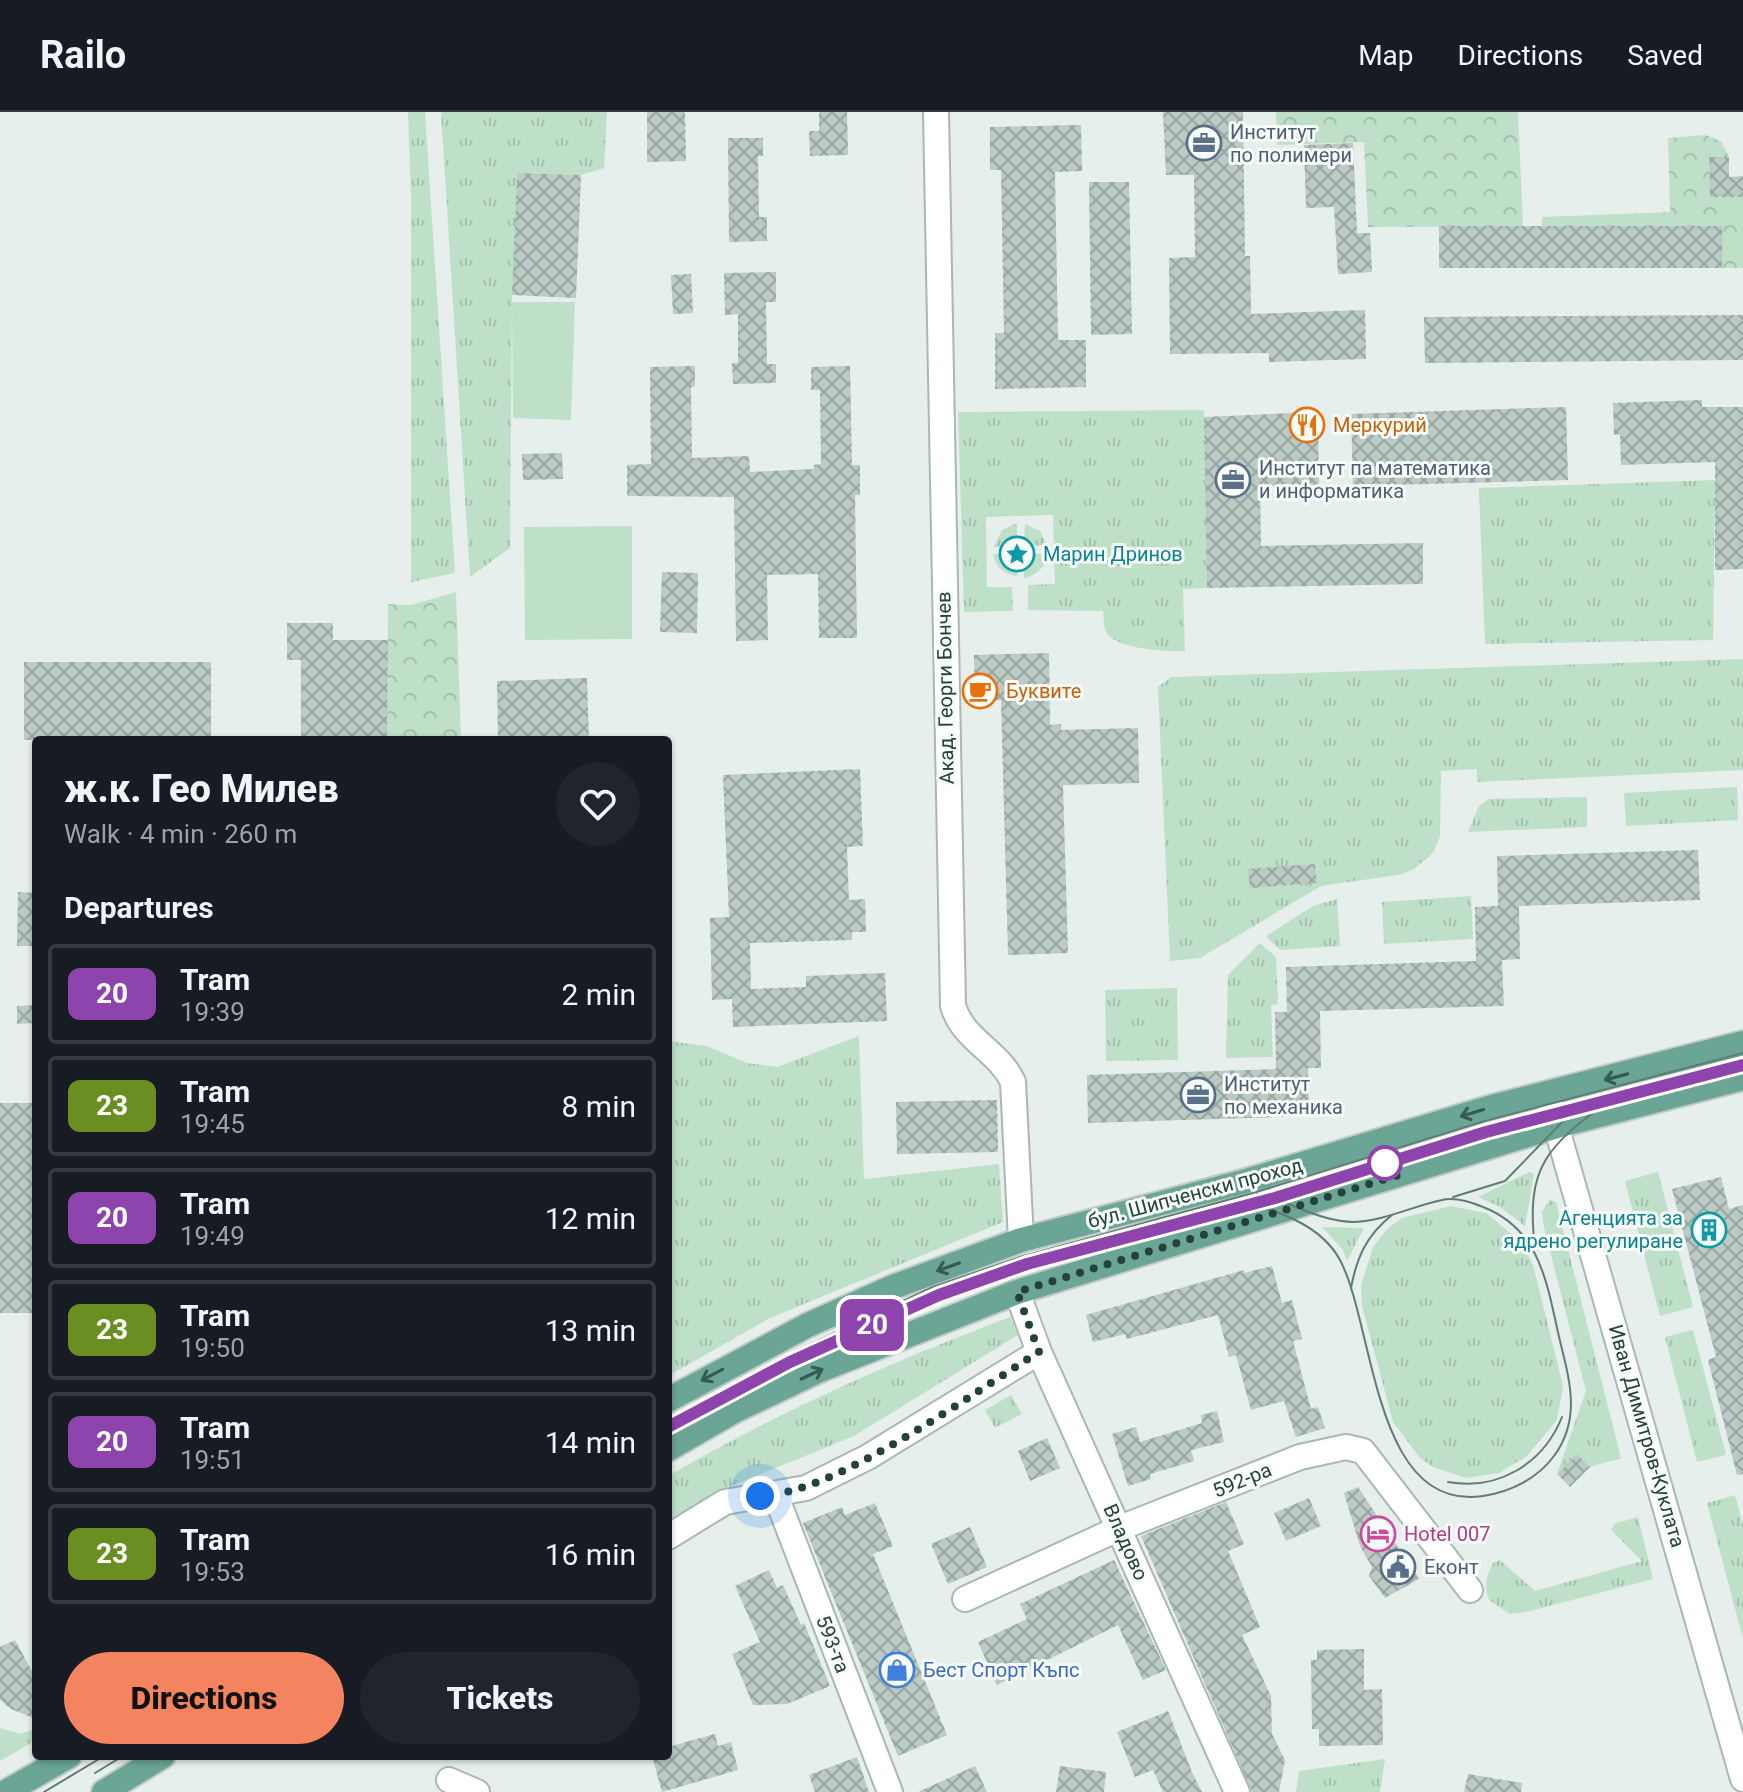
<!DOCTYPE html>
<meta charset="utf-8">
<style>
body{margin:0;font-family:Roboto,sans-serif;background:#20242c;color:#f1f3f6;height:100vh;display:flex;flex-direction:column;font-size:30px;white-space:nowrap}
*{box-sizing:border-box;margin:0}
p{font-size:26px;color:#9ea1a6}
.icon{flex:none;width:44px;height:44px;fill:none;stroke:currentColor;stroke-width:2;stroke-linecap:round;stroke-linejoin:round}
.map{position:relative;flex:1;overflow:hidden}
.drawer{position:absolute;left:32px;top:624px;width:640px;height:1024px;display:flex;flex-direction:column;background:#171b24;border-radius:8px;box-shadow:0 2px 6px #0004}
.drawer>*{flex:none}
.badge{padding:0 16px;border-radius:12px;font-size:28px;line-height:52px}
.you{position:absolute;width:40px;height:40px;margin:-20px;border:6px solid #fff;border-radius:50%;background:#1a73e8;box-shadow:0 0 0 12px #1a73e833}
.map>.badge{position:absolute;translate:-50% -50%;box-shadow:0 0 0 4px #fff}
h2{padding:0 32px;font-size:30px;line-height:72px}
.round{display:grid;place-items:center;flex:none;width:84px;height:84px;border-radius:42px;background:#20242c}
.summary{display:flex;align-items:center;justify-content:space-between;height:136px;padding:0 32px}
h1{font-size:38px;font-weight:800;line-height:60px}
.action{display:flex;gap:16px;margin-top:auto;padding:16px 32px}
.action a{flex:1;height:92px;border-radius:48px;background:#f4845f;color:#111;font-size:32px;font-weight:800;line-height:92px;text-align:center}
.action a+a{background:#20242c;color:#f1f3f6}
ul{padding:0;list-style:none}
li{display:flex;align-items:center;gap:24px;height:100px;margin:0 16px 12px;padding:0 16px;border:4px solid #363941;border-radius:8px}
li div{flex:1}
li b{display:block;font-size:30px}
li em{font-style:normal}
li .badge{min-width:88px;font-weight:700;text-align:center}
header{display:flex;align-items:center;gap:48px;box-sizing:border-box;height:112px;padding:0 40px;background:#171b24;border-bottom:2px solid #363941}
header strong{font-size:38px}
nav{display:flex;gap:44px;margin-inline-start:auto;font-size:28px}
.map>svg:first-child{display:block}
.grass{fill:url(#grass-tufts)}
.forest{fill:url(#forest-crowns)}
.garden{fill:#bfe0c8}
.building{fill:url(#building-cross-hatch)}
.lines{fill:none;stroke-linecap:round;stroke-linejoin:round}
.minor-casing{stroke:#a8b8b2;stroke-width:28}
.major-casing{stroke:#c2cac8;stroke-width:28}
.minor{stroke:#fff;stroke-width:24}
.major{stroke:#6aa596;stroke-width:24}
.tram{stroke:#5f7d75;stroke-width:2}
.oneway{stroke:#365b51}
.line-casing{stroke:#fff;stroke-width:18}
.line{stroke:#8e44ad;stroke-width:12}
.walk{stroke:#24423a;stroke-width:8;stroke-dasharray:0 14.4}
.stop-dot{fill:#fff;stroke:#8e44ad;stroke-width:4}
.labels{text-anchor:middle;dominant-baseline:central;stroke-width:6;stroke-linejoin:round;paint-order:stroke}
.service-label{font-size:20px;fill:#4e5e75;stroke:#f7fbf9;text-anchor:start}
.food-label{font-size:20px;fill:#c56008;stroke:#f7fbf9;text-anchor:start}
.culture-label{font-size:20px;fill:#0d838f;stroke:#f7fbf9;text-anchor:start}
.street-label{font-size:20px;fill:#24423a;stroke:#f7fbf9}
.hotel-label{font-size:20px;fill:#b23c85;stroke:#f7fbf9;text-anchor:start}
.shop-label{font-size:20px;fill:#366cbe;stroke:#f7fbf9;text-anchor:start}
</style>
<header>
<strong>Railo</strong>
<nav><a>Map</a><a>Directions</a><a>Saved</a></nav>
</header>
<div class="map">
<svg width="1743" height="1680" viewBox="0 0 1743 1680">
<defs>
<pattern id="grass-tufts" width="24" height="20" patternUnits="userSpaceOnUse" patternTransform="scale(2)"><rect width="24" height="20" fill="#bfe0c8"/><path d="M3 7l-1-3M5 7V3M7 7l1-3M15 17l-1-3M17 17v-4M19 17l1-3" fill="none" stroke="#a4c1ad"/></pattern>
<pattern id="forest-crowns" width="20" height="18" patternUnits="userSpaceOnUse" patternTransform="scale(2)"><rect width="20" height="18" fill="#bfe0c8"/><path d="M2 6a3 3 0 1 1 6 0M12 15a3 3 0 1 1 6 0" fill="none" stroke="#a4c1ad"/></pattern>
<pattern id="building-cross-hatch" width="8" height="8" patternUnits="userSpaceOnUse" patternTransform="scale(2)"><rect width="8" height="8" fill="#bbcac4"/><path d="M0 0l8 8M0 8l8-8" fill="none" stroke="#98a6a0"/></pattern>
</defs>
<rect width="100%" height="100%" fill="#e6efeb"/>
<g class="grass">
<polygon points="408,0 425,0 455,461 411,470 411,82"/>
<polygon points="441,0 607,0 604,56 581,63 517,61 512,190 510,436 470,465"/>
<path d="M1204,298L1207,476L1183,477L1185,539C1166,540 1123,537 1109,524C1103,518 1104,507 1103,499L1028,498V473L1055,472L1053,403L986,405L987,475H1012L1013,499L964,500L958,300Z"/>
<polygon points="1715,368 1713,528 1485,532 1479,376"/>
<polygon points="1017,411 1017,426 1007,435 994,435 1002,418"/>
<polygon points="1025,412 1040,419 1047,433 1032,434 1024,426"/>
<path d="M1009,441L1017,451V464C1004,463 995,454 993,442Z"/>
<path d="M1034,442H1048C1046,455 1037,463 1024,466V450Z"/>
<polygon points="1743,547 1743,658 1477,670 1477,657 1441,659 1440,725 1433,741 1414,757 1398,763 1321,774 1200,846 1170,849 1158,575 1171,565"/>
<polygon points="1737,675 1738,708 1626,714 1624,681"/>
<polygon points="1587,685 1587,715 1468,720 1479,694 1489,687"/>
<polygon points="1471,784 1473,827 1384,832 1382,790"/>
<polygon points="1337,787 1340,834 1280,838 1266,824 1313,794"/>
<polygon points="1260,831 1276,845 1278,892 1271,893 1273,945 1226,946 1228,863"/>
<polygon points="1177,876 1178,948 1106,949 1105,878"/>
<polygon points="859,924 864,1067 999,1052 1003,1110 770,1206 668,1264 668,929 707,934 747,951 777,955"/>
<polygon points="1529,1060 1534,1062 1525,1114 1500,1095 1478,1085"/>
<polygon points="1658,1060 1693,1195 1660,1204 1625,1069"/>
<polygon points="1549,1088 1556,1090 1621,1346 1590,1355 1577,1343 1557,1362 1586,1279 1544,1116 1542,1100"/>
<polygon points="1451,1094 1486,1101 1521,1130 1533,1153 1563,1274 1557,1308 1527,1344 1499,1361 1466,1366 1433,1355 1420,1346 1393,1310 1362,1194 1361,1173 1373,1135 1387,1117 1402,1106"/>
<polygon points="1322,1115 1364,1116 1347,1149 1343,1138"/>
<path d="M1010,1205L1018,1223L854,1324L729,1375L668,1412V1364C778,1300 891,1250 1010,1205Z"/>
<polygon points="1693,1218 1726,1343 1697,1350 1665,1225"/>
<polygon points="1011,1283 1022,1302 995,1316 985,1298"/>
<polygon points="1735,1383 1743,1413 1743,1527 1707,1391"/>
<path d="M1638,1405L1653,1467L1526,1500L1510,1502L1489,1488C1484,1473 1486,1465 1493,1451L1500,1448L1535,1479L1642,1449L1611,1418L1614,1412Z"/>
<polygon points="0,1616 21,1622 35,1617 36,1628 0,1649"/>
<polygon points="1385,1647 1380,1680 1296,1680 1299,1659"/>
</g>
<g class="forest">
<polygon points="1276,0 1518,0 1523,114 1368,115 1364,30 1277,33"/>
<polygon points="1705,23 1721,29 1729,45 1709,45 1710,85 1743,85 1743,156 1722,156 1721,114 1542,114 1542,105 1670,100 1668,26"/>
<polygon points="456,480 461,628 387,628 388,492 411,493"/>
</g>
<g class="garden">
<polygon points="512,190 575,190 571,308 513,306"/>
<polygon points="632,414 632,527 525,528 524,415"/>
</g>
<g class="building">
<polygon points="647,0 685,0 686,49 647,50"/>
<polygon points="819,0 847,0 848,43 810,44 809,19 819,19"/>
<polygon points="1163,0 1243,0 1245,144 1250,144 1251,202 1365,198 1366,247 1269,250 1269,241 1170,242 1169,146 1195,145 1194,63 1166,63"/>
<polygon points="1081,13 1082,59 1055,60 1058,228 1086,228 1086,275 995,277 995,221 1004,221 1001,58 990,58 990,15"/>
<polygon points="728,26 763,26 763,44 758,44 759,105 767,105 767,129 729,130"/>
<polygon points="1353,31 1357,121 1370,121 1372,160 1338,162 1334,95 1306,96 1304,33"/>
<polygon points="1709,45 1729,45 1729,65 1743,64 1743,85 1710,85"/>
<polygon points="517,61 581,63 576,186 512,183"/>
<polygon points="1089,70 1129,70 1132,222 1091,223"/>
<rect x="1439" y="114" width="283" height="42"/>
<polygon points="776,160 776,190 766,190 767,252 776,252 776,271 733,272 732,251 738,251 738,202 725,203 724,161"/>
<polygon points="691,162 693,201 673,202 671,163"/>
<polygon points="1743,203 1743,248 1425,251 1424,205"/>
<polygon points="695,254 695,274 691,275 692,346 749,344 750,360 814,357 814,353 821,352 820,278 811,278 811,255 850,254 852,353 860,353 860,383 855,383 857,526 819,526 818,462 767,463 768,528 736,529 734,385 627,384 627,353 651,352 650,255"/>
<polygon points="1702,288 1702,295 1743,295 1743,457 1715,458 1715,350 1621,353 1620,322 1614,323 1613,291"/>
<polygon points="1566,295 1568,368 1353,374 1351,302"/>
<polygon points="1318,300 1319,373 1260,374 1261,434 1423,431 1423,472 1207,476 1204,305"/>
<polygon points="562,341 563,367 523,368 522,342"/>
<polygon points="662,460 698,461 697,521 660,520"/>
<polygon points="287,511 333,511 333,528 388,528 387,628 301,628 301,548 287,548"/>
<polygon points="1049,541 1050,613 1061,612 1061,618 1138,616 1139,671 1063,673 1068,841 1008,843 1001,588 975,589 974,543"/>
<rect x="24" y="550" width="187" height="78"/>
<polygon points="587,566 589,628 498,628 497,569"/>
<polygon points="860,657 863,734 847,735 849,788 865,787 866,820 852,820 852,828 750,831 751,877 806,875 806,864 885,861 887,909 733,915 732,887 712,888 710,806 729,805 723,663"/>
<polygon points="1698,738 1700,788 1519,794 1520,847 1502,848 1504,894 1320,899 1321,956 1308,956 1309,1004 1088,1011 1087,963 1276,957 1275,900 1287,900 1286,855 1476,849 1475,795 1498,794 1497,744"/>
<polygon points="1315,752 1317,771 1250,776 1248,757"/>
<polygon points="18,780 36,781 36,834 17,834"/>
<polygon points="36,893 36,911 17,912 17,894"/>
<polygon points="997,988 998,1040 897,1042 896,990"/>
<rect x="0" y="991" width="36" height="210"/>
<polygon points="1721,1065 1729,1097 1743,1093 1743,1362 1737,1363 1708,1248 1716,1245 1672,1077"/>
<polygon points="1272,1154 1282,1191 1292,1188 1302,1227 1293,1229 1311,1297 1318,1295 1325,1316 1296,1325 1284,1289 1251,1298 1236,1243 1229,1245 1218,1203 1127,1227 1125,1222 1093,1230 1086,1203 1244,1158 1244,1161"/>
<polygon points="1217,1299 1224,1330 1191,1338 1194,1349 1150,1362 1151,1367 1128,1374 1112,1322 1136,1315 1140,1330 1202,1311 1201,1303"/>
<polygon points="1047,1326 1060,1356 1030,1369 1018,1339"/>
<polygon points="1577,1342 1590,1355 1570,1375 1557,1362"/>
<polygon points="1358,1375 1419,1467 1385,1486 1369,1464 1372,1455 1360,1434 1344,1381"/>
<polygon points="1309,1386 1321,1414 1286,1429 1274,1401"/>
<polygon points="1226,1390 1244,1432 1228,1439 1260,1515 1242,1523 1271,1584 1272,1622 1285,1648 1279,1680 1252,1680 1141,1424"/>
<polygon points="875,1391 893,1434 873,1442 947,1623 898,1644 803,1411 842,1395 845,1403"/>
<polygon points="970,1415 987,1455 948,1472 931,1432"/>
<polygon points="1114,1448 1166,1558 1143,1568 1118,1513 997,1573 978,1530 1027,1507 1020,1492"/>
<polygon points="769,1458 777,1476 783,1473 801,1513 804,1511 830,1574 787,1592 753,1593 732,1542 760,1530 735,1474"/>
<polygon points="15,1528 36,1567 36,1607 11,1597 0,1588 0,1535"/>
<polygon points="1364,1537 1364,1578 1382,1577 1383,1633 1319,1634 1319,1617 1312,1617 1311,1548 1317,1548 1317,1538"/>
<polygon points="1168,1599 1192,1660 1202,1680 1163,1680 1153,1658 1135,1665 1117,1620"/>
<polygon points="715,1622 718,1634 731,1630 738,1658 662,1680 652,1644 668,1644 668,1635"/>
<polygon points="857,1645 869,1680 815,1680 809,1663"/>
<polygon points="975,1654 987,1680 918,1680"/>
<polygon points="1060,1654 1106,1660 1104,1680 1056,1680"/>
<polygon points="1468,1662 1522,1671 1521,1680 1464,1680"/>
</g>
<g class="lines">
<g class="minor-casing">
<g id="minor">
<path d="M936,0L953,894C963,928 999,939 1013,970L1021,1128"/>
<polyline points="1547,982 1743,1667"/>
<polyline points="1017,1180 1039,1240 1237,1680"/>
<polyline points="776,1384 890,1680"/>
<polyline points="668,1425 725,1390 806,1376 868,1345 1039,1240"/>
<polyline points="965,1487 1120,1416 1300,1345 1346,1335 1363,1339 1470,1478"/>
<polyline points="449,1668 477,1680"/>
</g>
</g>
<g class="major-casing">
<g id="major">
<polyline points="668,1288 808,1213 893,1175 1021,1128 1246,1069 1492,995 1743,931"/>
<polyline points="668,1337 734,1299 820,1258 1017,1180 1557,1014 1743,966"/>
<polyline points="6,1680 69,1644"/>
<polyline points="104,1680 163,1644"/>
</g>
</g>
<use href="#minor" class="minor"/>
<use href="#major" class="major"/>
<g class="tram">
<polyline points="1453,1085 1505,1069 1567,1005 1593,986"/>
<path d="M1250,1092C1284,1101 1322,1115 1340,1148C1375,1214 1373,1401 1483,1384C1510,1380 1537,1367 1554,1344C1581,1307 1570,1270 1560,1229C1547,1174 1542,1118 1483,1095C1471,1090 1454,1085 1442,1088C1413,1094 1384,1109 1354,1110C1320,1110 1290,1089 1257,1082"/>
<path d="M1535,1137C1525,1053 1547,1035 1611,987"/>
<path d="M1351,1176C1357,1144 1367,1123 1392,1103"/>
<polyline points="668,1307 787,1243 933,1175 1020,1145 1253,1081 1485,1009 1743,941"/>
<path d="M1448,1370C1498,1379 1543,1352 1562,1305"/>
<polyline points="95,1661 123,1644"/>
<polyline points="44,1680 104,1644"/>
</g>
</g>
<defs><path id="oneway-shaft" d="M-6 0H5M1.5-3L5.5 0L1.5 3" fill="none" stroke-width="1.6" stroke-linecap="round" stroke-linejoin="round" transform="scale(2)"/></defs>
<g class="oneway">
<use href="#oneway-shaft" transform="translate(1616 965) rotate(165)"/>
<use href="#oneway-shaft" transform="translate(1472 1001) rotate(163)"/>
<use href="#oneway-shaft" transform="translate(948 1155) rotate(160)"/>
<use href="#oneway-shaft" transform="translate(812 1262) rotate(-25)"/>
<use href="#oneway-shaft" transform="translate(712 1263) rotate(152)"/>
</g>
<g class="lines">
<g class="line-casing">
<polyline id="line" points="668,1315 790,1250 939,1183 1027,1152 1275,1086 1486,1020 1743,953"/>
</g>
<use href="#line" class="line"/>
<path class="walk" d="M760,1384C835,1382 971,1282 1039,1240L1017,1180L1402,1062L1385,1051"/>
</g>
<defs>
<g id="office-ring" transform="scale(1.8)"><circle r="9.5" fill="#f7fbf9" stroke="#5c6f8a" stroke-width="1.5"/><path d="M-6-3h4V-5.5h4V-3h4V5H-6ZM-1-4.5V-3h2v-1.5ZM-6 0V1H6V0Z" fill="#5c6f8a"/></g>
<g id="restaurant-ring" transform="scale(1.8)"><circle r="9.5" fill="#f7fbf9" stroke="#e8710a" stroke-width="1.5"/><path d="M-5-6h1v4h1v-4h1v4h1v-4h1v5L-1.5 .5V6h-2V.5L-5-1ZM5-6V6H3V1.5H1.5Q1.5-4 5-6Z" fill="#e8710a"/></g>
<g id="sight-ring" transform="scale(1.8)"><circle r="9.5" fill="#f7fbf9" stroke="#0f9aa8" stroke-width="1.5"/><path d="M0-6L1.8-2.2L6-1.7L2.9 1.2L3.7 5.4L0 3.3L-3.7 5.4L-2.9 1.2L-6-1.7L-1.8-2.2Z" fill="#0f9aa8"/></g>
<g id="cafe-ring" transform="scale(1.8)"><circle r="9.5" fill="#f7fbf9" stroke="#e8710a" stroke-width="1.5"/><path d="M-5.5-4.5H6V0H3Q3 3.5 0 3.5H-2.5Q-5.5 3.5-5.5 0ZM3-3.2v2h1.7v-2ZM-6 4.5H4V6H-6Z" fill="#e8710a"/></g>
<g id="building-ring" transform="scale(1.8)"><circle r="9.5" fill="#f7fbf9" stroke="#0f9aa8" stroke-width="1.5"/><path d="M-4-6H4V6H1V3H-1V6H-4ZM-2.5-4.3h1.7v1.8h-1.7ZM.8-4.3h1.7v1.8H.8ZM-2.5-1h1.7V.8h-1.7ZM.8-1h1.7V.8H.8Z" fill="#0f9aa8"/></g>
<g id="hotel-ring" transform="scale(1.8)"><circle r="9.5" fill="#f7fbf9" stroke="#d1479c" stroke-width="1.5"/><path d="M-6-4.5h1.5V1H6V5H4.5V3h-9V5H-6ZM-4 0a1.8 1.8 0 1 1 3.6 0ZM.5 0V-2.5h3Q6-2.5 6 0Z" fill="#d1479c"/></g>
<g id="civic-ring" transform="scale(1.8)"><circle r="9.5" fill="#f7fbf9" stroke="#5c6f8a" stroke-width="1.5"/><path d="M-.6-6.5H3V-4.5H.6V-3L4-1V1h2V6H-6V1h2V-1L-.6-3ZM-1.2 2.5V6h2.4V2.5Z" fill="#5c6f8a"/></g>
<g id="shop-ring" transform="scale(1.8)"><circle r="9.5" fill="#f7fbf9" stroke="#3f7fe0" stroke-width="1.5"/><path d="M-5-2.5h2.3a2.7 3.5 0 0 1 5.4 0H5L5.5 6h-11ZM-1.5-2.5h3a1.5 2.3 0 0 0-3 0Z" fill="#3f7fe0"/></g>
</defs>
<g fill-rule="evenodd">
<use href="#office-ring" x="1204" y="31"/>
<use href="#restaurant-ring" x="1307" y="313"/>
<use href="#office-ring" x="1233" y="368"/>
<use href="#sight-ring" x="1017" y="442"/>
<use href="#cafe-ring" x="980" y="579"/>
<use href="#office-ring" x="1198" y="983"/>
<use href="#building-ring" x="1709" y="1118"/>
<use href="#hotel-ring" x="1378" y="1422"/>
<use href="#civic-ring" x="1398" y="1455"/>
<use href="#shop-ring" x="897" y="1558"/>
</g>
<circle class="stop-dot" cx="1385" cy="1051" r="16"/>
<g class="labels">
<g class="service-label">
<text x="1230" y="20">Институт<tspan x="1230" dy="23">по полимери</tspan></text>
<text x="1259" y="356">Институт па математика<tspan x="1259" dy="23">и информатика</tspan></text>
<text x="1224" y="972">Институт<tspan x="1224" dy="23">по механика</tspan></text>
<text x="1424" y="1455">Еконт</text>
</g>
<g class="food-label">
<text x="1333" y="313">Меркурий</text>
<text x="1006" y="579">Буквите</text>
</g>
<g class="culture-label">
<text x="1043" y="442">Марин Дринов</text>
<text x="1683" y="1106" text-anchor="end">Агенцията за<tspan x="1683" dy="23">ядрено регулиране</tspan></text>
</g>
<g class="street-label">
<text transform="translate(945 576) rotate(-91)">Акад. Георги Бончев</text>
<text transform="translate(1195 1081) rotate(-15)">бул. Шипченски проход</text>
<text transform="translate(1647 1324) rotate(74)">Иван Димитров-Куклата</text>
<text transform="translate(1242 1368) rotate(-22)">592-ра</text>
<text transform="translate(1126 1430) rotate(66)">Владово</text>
<text transform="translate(833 1532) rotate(69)">593-та</text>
</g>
<g class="hotel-label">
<text x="1404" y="1422">Hotel 007</text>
</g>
<g class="shop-label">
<text x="923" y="1558">Бест Спорт Къпс</text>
</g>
</g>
</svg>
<div class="you" style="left:760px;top:1384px"></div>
<b class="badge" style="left:872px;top:1213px;background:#8e44ad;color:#fff">20</b>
<section class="drawer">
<div class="summary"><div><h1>ж.к. Гео Милев</h1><p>Walk · 4 min · 260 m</p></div><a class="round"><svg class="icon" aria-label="heart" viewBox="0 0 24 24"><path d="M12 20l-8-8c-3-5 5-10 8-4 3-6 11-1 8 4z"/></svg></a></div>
<h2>Departures</h2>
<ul>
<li><span class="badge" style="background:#8e44ad;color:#fff">20</span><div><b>Tram</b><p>19:39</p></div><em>2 min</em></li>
<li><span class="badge" style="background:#6b8e23;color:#fff">23</span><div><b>Tram</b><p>19:45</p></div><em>8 min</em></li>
<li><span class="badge" style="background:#8e44ad;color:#fff">20</span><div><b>Tram</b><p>19:49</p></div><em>12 min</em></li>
<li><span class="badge" style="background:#6b8e23;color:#fff">23</span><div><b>Tram</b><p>19:50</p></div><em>13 min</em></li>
<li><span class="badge" style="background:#8e44ad;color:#fff">20</span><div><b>Tram</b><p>19:51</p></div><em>14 min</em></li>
<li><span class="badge" style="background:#6b8e23;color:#fff">23</span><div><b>Tram</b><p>19:53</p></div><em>16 min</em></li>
</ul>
<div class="action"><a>Directions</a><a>Tickets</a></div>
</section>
</div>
